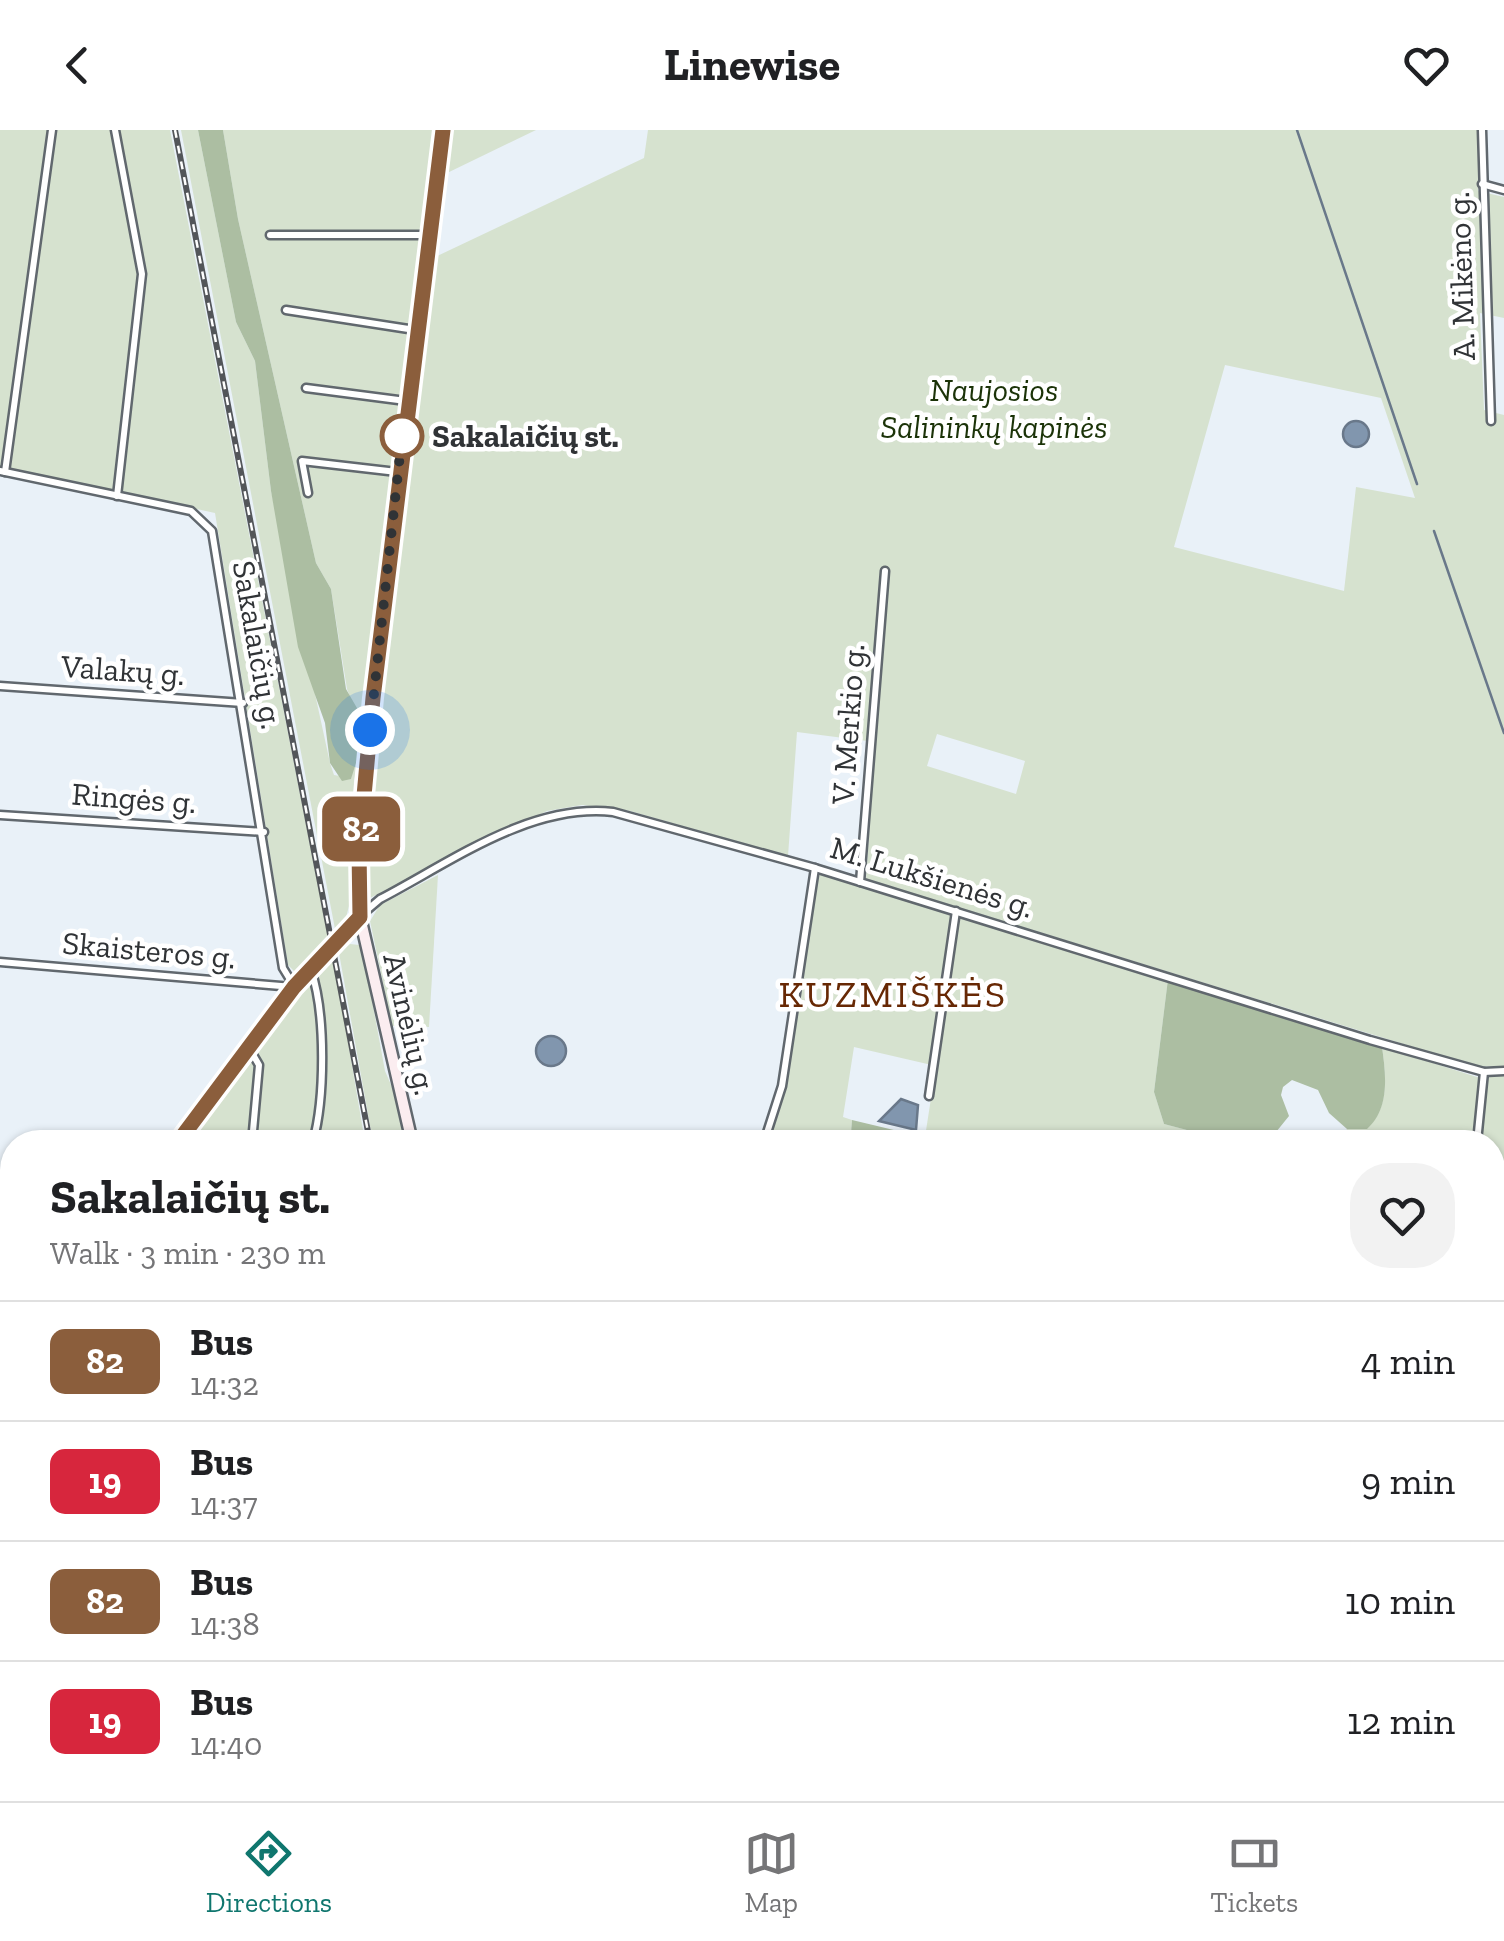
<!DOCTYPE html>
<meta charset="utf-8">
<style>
body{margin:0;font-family:"Zilla Slab",serif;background:#f2f2f2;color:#202124;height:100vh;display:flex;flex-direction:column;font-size:38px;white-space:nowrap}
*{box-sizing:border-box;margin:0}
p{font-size:32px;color:#757577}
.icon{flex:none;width:55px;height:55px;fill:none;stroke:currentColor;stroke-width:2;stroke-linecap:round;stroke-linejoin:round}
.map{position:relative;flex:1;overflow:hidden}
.side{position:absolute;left:0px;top:1000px;width:1505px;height:672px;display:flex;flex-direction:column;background:#fff;border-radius:40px 40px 0 0;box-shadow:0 2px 8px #0004}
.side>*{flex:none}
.badge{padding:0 20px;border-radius:15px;font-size:35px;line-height:65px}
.you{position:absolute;width:50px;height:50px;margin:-25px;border:8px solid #fff;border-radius:50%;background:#1a73e8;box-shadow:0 0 0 15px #1a73e833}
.map>.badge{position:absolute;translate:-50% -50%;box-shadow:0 0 0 5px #fff}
.round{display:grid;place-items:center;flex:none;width:105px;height:105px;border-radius:40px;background:#f2f2f2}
.head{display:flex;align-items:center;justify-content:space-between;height:170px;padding:0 50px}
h1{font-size:48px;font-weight:700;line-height:75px}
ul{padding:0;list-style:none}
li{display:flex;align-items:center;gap:30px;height:120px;padding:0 50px;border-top:2px solid #e0e0e0}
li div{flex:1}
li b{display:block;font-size:38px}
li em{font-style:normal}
li .badge{min-width:110px;font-weight:700;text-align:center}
header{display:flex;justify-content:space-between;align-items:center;height:130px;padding:0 50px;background:#fff;font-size:45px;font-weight:700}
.menu{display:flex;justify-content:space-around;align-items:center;height:140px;border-top:2px solid #e0e0e0;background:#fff;font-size:28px;color:#757577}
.menu a{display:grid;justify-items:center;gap:5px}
.menu .selected{color:#0f766e}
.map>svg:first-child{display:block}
.green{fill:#d6e2cf;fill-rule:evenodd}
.forest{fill:#acbea2}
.water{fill:#8196ae;stroke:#69788a;stroke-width:2.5}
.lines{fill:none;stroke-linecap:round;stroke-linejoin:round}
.stream{stroke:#69788a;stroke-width:2.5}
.minor-casing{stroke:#61686e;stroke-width:11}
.secondary-casing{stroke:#61686e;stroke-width:15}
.minor{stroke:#fff;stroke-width:6}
.secondary{stroke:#fbedf0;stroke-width:10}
.rail-casing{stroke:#53565a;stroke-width:6}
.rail{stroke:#fff;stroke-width:2.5;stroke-dasharray:8;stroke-linecap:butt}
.line-casing{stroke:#fff;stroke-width:22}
.line{stroke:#8b5e3c;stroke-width:15}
.walk{stroke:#303336;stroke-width:10;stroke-dasharray:0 18}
.stop-dot{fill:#fff;stroke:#8b5e3c;stroke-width:5}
.labels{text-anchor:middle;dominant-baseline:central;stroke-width:9;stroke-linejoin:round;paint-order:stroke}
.street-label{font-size:32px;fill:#303336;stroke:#fff}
.park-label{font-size:32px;font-style:italic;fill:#1b3308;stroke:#fff}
.stop-label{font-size:32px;font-weight:bold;fill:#303336;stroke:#fff;text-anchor:start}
.quarter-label{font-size:38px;letter-spacing:2.5px;fill:#672804;stroke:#fff}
</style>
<header><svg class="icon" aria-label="back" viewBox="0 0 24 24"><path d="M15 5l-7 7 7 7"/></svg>Linewise<svg class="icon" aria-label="heart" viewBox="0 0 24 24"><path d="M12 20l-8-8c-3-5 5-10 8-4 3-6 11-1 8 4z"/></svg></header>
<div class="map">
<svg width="1504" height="1671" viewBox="0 0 1504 1671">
<rect width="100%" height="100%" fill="#e9f1f8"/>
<g class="green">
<polygon points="0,0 170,0 329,812 295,842 288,835 215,383 0,336"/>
<polygon points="181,0 198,0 236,192 255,231 271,361 330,633 334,645 351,648 362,599 347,559 331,459 316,433 238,89 223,0 434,0 363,610 354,651 349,776 344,795 336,804"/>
<polygon points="452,0 536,0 445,44"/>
<path d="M648,0H1478V61L1504,67V188L1480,183L1484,280L1504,285V937L1475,936L866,749L875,612L797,602L788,726L630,681L582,675L547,681L370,768L366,765L370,662L433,128L644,28ZM1225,235L1381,268L1415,368L1356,357L1344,461L1174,417ZM937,604L1025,631L1016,664L927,636Z"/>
<polygon points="822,744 1168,849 1154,962 1164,994 1207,1005 1216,1012 944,1012 925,1007 936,936 854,917 843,987 852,990 851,1003 857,1012 768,1012 784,962 818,746"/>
<polygon points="438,745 429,897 392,896 370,791 380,775"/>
<polygon points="350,814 359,815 363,821 385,941 395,964 405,1012 373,1012 339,823"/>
<polygon points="334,829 365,1012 190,1012 286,875"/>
<path d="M1382,917L1477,947L1504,945V1242L1493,1241L1492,1012H1341L1347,999H1366C1390,979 1386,945 1382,917Z"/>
<polygon points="12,1164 12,1660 265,1660 261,1671 0,1671 0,1174"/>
<polygon points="1493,1409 1504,1409 1504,1671 1435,1671 1450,1669 1448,1660 1492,1660"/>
<polygon points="376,1660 592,1660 591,1671 372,1671"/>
<polygon points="754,1660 1262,1660 1263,1671 753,1671"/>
</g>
<g class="forest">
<polygon points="198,0 223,0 238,89 316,433 331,459 346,559 361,585 360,620 351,649 342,651 330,633 325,593 298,517 271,361 255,231 236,192"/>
<path d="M1168,849L1382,917C1386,945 1390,979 1367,999H1347L1329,983L1318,960L1292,950L1283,957L1281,965L1289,986L1268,1012H1216L1206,1005L1164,994L1154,962Z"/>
<polygon points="852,990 944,1012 857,1012 851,1003"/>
</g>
<g class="water">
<circle cx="1356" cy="304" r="13"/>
<circle cx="551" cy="921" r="15"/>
<polygon points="901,969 918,975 916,1000 879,991"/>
</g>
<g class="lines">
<g class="stream">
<polyline points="1297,0 1417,354"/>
<polyline points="1434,401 1504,603"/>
</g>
<g class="minor-casing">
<g id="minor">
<polyline points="115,0 142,144 117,366"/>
<polyline points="1482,0 1491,291"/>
<polyline points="1482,54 1504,60"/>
<polyline points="270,105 427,105"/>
<polyline points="286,180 415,200"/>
<polyline points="306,258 406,271"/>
<polyline points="0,341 191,381 212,401 283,838 294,856"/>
<polyline points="5,342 52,0"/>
<polyline points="308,363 302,331 397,342"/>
<polyline points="0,556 243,573"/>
<polyline points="0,685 264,702"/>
<polyline points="860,752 885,441"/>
<path d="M360,786L380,769C451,732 530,673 613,682L815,738L1370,910L1484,942L1504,941"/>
<polyline points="0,832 293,857"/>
<path d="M311,840C326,884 325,968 313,1012"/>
<polyline points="249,918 259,935 252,1012"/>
<polyline points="929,966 956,781"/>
<polyline points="764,1012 782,956 815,738"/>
<polyline points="1477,1012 1484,942"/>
<polyline points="0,1249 12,1237"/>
<polyline points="0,1340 12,1342"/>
<polyline points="0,1439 12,1441"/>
<polyline points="224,1671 225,1660"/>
</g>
</g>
<g class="secondary-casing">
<g id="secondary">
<polyline points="178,1012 294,857 360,787"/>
<polyline points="412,1012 360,787 357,756 398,342 443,0"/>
<polyline points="0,1167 12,1157"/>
<polyline points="366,1671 370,1660"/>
</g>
</g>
<use href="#minor" class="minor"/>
<use href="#secondary" class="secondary"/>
<g class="rail-casing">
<g id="rail">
<polyline points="175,0 370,1012"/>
<polyline points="311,1671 314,1660"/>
</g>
</g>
<use href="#rail" class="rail"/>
</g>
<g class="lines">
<g class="line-casing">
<polyline id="line" points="178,1012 294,857 360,787 359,720 373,568 443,0"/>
</g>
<use href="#line" class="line"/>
<polyline class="walk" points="370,600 402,306"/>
</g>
<circle class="stop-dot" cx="402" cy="306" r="20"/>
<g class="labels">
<g class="street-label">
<text transform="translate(1461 146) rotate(-92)">A. Mikėno g.</text>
<text transform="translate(258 515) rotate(80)">Sakalaičių g.</text>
<text transform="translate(123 540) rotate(4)">Valakų g.</text>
<text transform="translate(848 594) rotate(-86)">V. Merkio g.</text>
<text transform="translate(134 668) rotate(4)">Ringės g.</text>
<text transform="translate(932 747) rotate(17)">M. Lukšienės g.</text>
<text transform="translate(149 820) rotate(5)">Skaisteros g.</text>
<text transform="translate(410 894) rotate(77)">Avinėlių g.</text>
</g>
<g class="park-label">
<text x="994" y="260">Naujosios<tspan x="994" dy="37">Salininkų kapinės</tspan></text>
</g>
<g class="stop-label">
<text x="432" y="306">Sakalaičių st.</text>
</g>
<g class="quarter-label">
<text x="893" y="864">KUZMIŠKĖS</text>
</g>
</g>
</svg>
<div class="you" style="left:370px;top:600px"></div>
<b class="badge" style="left:361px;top:699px;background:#8b5e3c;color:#fff">82</b>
<section class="side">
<div class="head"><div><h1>Sakalaičių st.</h1><p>Walk · 3 min · 230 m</p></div><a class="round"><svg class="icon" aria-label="heart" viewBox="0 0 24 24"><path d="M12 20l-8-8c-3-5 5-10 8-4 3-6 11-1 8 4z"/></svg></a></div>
<ul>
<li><span class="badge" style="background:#8b5e3c;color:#fff">82</span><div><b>Bus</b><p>14:32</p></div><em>4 min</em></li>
<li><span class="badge" style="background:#d7263d;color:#fff">19</span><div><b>Bus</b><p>14:37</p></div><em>9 min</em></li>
<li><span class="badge" style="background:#8b5e3c;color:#fff">82</span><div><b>Bus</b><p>14:38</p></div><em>10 min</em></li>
<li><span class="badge" style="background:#d7263d;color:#fff">19</span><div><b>Bus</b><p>14:40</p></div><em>12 min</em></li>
</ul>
</section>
</div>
<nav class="menu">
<a class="selected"><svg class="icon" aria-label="directions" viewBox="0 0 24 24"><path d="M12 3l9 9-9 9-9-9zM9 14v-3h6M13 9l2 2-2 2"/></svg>Directions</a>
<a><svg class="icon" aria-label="map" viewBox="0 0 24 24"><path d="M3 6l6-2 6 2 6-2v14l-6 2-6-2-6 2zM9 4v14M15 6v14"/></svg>Map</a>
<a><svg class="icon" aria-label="tickets" viewBox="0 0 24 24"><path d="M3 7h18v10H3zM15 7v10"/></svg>Tickets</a>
</nav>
